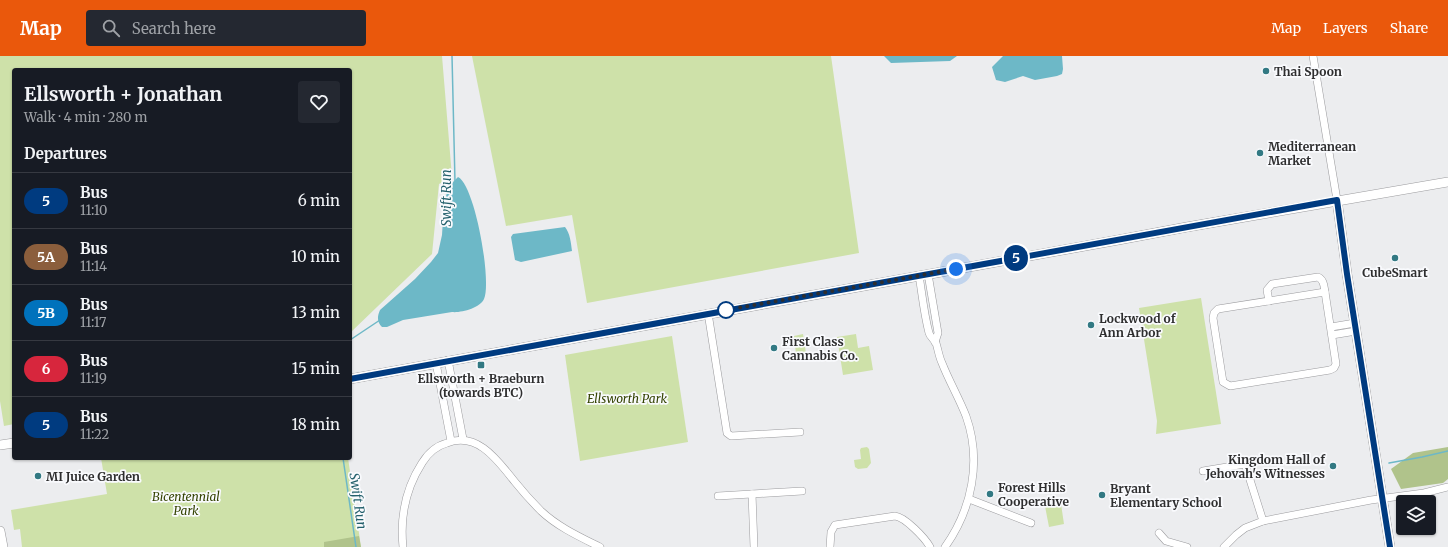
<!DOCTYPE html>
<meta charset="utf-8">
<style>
body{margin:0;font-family:Merriweather,serif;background:#242831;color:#f1f3f6;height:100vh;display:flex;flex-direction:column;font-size:15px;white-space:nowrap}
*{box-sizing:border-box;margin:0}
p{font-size:13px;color:#9ea1a6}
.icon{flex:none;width:22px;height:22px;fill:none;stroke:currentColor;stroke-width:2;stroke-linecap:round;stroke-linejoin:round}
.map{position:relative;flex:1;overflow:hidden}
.drawer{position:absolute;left:12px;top:12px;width:340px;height:392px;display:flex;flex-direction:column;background:#171b24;border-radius:4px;box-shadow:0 1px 3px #0004}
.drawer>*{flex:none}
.badge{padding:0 8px;border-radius:13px;font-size:14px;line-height:26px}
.buttons{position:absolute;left:1396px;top:439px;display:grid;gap:8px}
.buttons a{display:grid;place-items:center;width:40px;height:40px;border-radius:4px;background:#171b24;box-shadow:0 1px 3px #0004;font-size:20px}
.you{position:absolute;width:20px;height:20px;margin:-10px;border:3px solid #fff;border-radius:50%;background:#1a73e8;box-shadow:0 0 0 6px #1a73e833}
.map>.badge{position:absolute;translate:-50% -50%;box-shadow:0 0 0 2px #fff}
h2{padding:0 12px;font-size:15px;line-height:36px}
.round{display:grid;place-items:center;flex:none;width:42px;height:42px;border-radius:4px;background:#242831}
.headline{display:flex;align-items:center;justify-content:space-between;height:68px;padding:0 12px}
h1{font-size:19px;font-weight:700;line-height:30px}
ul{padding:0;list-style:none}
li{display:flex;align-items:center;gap:12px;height:56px;padding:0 12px;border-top:1px solid #363941}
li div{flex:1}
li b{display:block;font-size:15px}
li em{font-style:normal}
li .badge{min-width:44px;font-weight:700;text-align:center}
header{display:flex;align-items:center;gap:24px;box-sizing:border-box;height:56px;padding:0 20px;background:#ea580c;color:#fff}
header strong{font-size:19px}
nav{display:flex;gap:22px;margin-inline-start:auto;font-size:14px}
.search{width:280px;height:36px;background:#242831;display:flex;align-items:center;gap:10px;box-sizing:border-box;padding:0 14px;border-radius:4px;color:#9ea1a6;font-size:15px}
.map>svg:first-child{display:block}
.green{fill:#cee1a9}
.forest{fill:#b0c38b}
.water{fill:#6db8c7}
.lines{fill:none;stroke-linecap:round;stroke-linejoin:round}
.stream{stroke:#6db8c7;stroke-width:1.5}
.minor-casing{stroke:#9b9b9e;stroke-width:8}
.major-casing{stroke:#9b9b9e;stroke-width:10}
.minor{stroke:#fff;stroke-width:7}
.major{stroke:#fff;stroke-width:9}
.line-casing{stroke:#fff;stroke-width:9}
.line{stroke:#003b80;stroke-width:6}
.walk{stroke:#2e2e2f;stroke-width:4;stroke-dasharray:0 7.2}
.poi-dot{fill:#327983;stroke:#f9fafd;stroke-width:1.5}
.stop-dot{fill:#fff;stroke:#003b80;stroke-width:2}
.labels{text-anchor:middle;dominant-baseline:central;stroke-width:3.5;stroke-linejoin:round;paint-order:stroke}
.poi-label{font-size:12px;font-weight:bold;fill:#2e2e2f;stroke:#f9fafd;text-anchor:start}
.park-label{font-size:12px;font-style:italic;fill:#344302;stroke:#f9fafd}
.water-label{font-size:13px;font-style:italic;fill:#23606c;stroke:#f9fafd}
</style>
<header>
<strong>Map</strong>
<div class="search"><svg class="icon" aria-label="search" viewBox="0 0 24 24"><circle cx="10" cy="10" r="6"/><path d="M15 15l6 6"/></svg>Search here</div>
<nav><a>Map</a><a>Layers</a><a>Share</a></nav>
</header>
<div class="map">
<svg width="1448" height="491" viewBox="0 0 1448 491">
<rect width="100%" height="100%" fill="#ecedef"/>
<g class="green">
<polygon points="0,0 442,0 452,121 439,128 432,198 350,277 350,14 14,14 14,368 4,370 0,345"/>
<polygon points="472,0 831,0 859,197 587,247 572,159 506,170"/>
<polygon points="1201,242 1221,368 1156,378 1157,365 1139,252"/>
<polygon points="803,278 806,297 796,298 794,280"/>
<polygon points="856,278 858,292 869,290 873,314 843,319 837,281"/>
<polygon points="672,280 688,386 580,405 565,299"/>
<polygon points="867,391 869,393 871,407 867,412 858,413 855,411 854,404 861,403 860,394 861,392"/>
<polygon points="101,402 348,402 361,491 22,491 20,473 14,474 11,454 107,438"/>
<polygon points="1061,448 1064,468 1049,471 1045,450"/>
</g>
<g class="forest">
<polygon points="1448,391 1448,423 1443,427 1401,433 1391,413 1413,397"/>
<polygon points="359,480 361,491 324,491 324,486"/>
</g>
<g class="water">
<polygon points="884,0 957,0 950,5 891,7"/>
<polygon points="1003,0 1062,0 1063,13 1062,18 1057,20 1035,24 1023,20 1005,26 996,24 992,11"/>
<path d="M458,121C475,129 492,226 484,243C480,252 461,257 452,256L403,264L387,271H382C377,266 377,261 380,254L415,223L431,206L438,197L442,179L444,147L449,130Z"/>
<path d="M565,171C570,177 571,187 572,195L521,206L515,204L511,181L513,178Z"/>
</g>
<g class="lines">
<g class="stream">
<polyline points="452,0 455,126"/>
<polyline points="350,284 380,264"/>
<polyline points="343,402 356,491"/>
<polyline points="1389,407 1422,401 1448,395"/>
</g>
<g class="minor-casing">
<g id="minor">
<polyline points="1313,0 1337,144"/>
<polyline points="928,218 938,277 935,286"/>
<path d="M919,219C922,238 924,258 929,277C930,281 934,283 936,287C938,293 939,301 942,307C949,325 959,342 966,360C982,405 972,453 945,491"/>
<polygon points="1325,236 1336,308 1334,312 1330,314 1230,330 1223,326 1213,262 1214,257 1218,253"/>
<path d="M1269,245L1267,234L1272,228L1318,221C1324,224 1324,230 1325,236"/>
<polyline points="708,257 727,377 731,380 800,376"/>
<polyline points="1331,271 1355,267"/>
<polyline points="1332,279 1356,275"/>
<polyline points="448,304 463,383"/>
<polyline points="436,307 451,385"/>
<polyline points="1203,415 1245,408 1263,465"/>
<polyline points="752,438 754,491"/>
<polyline points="718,440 802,435"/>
<polyline points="969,443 1031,467"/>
<polyline points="1159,477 1166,485 1187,491"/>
<path d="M403,491C400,462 406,432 422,407C428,397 436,390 447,387C478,375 498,405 515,426C523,436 532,446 541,455C558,471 580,481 600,491"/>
<path d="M830,491L831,476L835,469L895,460C905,461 925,482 930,491"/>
<polyline points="1224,491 1236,479 1245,472 1263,465 1371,444 1424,437 1448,431"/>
</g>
</g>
<g class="major-casing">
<g id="major">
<polyline points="1337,144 1347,218 1390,491"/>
<polyline points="350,323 1118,184 1187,171 1448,126"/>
<polyline points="0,389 14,387"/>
<polyline points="0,475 3,491"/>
</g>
</g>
<use href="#minor" class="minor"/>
<use href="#major" class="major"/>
</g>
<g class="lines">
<g class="line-casing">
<polyline id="line" points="350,323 1337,144 1347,218 1390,491"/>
</g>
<use href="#line" class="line"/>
<polyline class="walk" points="726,254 956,213"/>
</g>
<g class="poi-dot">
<circle cx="1266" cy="15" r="4"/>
<circle cx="1260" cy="97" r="4"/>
<circle cx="1395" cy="202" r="4"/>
<circle cx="1091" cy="269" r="4"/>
<circle cx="774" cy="292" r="4"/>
<rect x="477" y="305" width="8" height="8" rx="2"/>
<circle cx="1333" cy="410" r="4"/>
<circle cx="38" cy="420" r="4"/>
<circle cx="990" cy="438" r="4"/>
<circle cx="1102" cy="439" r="4"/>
</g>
<circle class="stop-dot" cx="726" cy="254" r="8"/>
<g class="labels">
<g class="poi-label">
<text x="1274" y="15">Thai Spoon</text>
<text x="1268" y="90">Mediterranean<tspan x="1268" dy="14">Market</tspan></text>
<text x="1395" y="216" text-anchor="middle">CubeSmart</text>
<text x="1099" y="262">Lockwood of<tspan x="1099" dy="14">Ann Arbor</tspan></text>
<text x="782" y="285">First Class<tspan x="782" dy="14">Cannabis Co.</tspan></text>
<text x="481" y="322" text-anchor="middle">Ellsworth + Braeburn<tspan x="481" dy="14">(towards BTC)</tspan></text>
<text x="1325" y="403" text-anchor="end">Kingdom Hall of<tspan x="1325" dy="14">Jehovah's Witnesses</tspan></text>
<text x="46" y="420">MI Juice Garden</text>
<text x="998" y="431">Forest Hills<tspan x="998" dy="14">Cooperative</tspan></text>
<text x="1110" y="432">Bryant<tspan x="1110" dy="14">Elementary School</tspan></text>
</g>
<g class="park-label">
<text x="627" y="342">Ellsworth Park</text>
<text x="186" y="440">Bicentennial<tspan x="186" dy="14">Park</tspan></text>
</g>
<g class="water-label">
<text transform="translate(446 142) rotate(-90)">Swift Run</text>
<text transform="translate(358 445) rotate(82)">Swift Run</text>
</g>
</g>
</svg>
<div class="buttons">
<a><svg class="icon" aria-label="layers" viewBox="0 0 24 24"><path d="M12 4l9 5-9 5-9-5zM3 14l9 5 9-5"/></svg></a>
</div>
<div class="you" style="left:956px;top:213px"></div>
<b class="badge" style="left:1016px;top:202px;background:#003b80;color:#fff">5</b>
<section class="drawer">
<div class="headline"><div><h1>Ellsworth + Jonathan</h1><p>Walk · 4 min · 280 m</p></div><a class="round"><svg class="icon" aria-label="heart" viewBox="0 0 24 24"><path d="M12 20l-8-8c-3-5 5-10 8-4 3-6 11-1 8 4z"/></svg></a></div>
<h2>Departures</h2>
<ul>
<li><span class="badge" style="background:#003b80;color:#fff">5</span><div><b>Bus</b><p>11:10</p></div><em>6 min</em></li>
<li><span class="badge" style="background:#8b5e3c;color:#fff">5A</span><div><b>Bus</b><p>11:14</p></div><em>10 min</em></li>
<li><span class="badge" style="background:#0072bc;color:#fff">5B</span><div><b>Bus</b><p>11:17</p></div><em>13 min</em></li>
<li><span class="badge" style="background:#d7263d;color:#fff">6</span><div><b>Bus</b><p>11:19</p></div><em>15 min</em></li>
<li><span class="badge" style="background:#003b80;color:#fff">5</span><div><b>Bus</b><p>11:22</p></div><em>18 min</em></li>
</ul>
</section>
</div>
